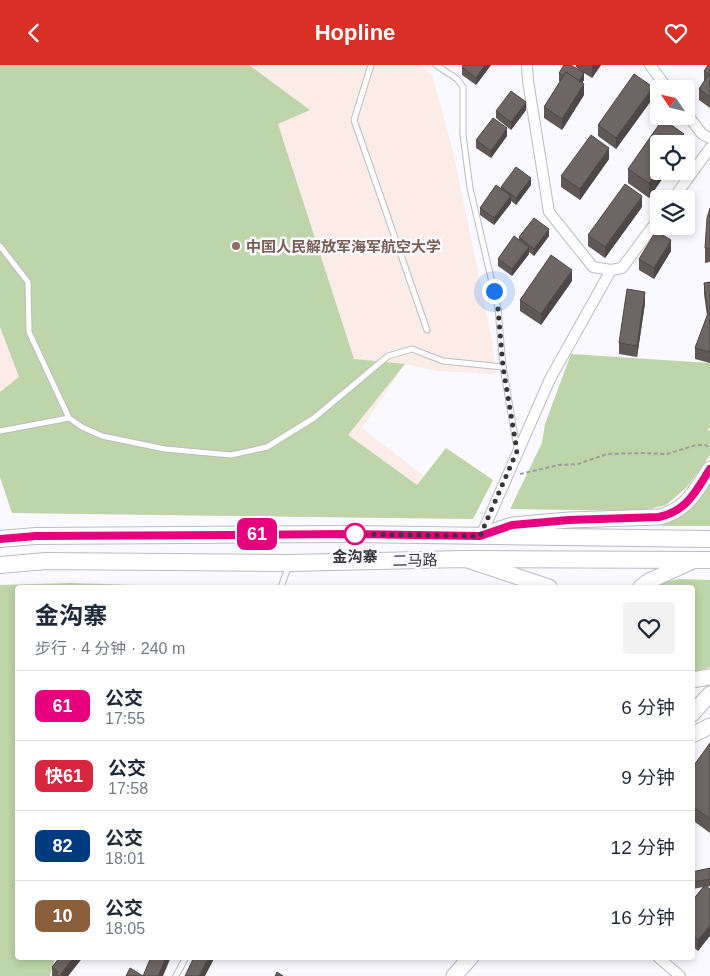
<!DOCTYPE html>
<html lang="zh">
<meta charset="utf-8">
<style>
body{margin:0;font-family:Helvetica,"Noto Sans SC",sans-serif;background:#f2f2f3;color:#1f2937;height:100vh;display:flex;flex-direction:column;font-size:19px;white-space:nowrap}
*{box-sizing:border-box;margin:0}
p{font-size:16px;color:#747a83}
.icon{flex:none;width:28px;height:28px;fill:none;stroke:currentColor;stroke-width:2;stroke-linecap:round;stroke-linejoin:round}
.map{position:relative;flex:1;overflow:hidden}
.details{position:absolute;left:15px;top:520px;width:680px;height:375px;display:flex;flex-direction:column;background:#fff;border-radius:5px;box-shadow:0 2px 8px #0003}
.details>*{flex:none}
.badge{padding:0 10px;border-radius:8px;font-size:18px;line-height:32px}
.needle{width:32px;rotate:305deg}
.controls{position:absolute;left:650px;top:15px;display:grid;gap:10px}
.controls a{display:grid;place-items:center;width:45px;height:45px;border-radius:5px;background:#fff;box-shadow:0 2px 8px #0003;font-size:25px}
.you{position:absolute;width:25px;height:25px;margin:-12px;border:4px solid #fff;border-radius:50%;background:#1a73e8;box-shadow:0 0 0 8px #1a73e833}
.map>.badge{position:absolute;translate:-50% -50%;box-shadow:0 0 0 2px #fff}
.round{display:grid;place-items:center;flex:none;width:52px;height:52px;border-radius:5px;background:#f2f2f3}
.summary{display:flex;align-items:center;justify-content:space-between;height:85px;padding:0 20px}
h1{font-size:24px;font-weight:700;line-height:38px}
ul{padding:0;list-style:none}
li{display:flex;align-items:center;gap:15px;height:70px;padding:0 20px;border-top:1px solid #e0e1e3}
li div{flex:1}
li b{display:block;font-size:19px}
li em{font-style:normal}
li .badge{min-width:55px;font-weight:700;text-align:center}
header{display:flex;justify-content:space-between;align-items:center;height:65px;padding:0 20px;background:#d93025;color:#fff;font-size:22px;font-weight:700}
.map>svg:first-child{display:block}
.education{fill:#fcece8}
.green{fill:#bdd5a8}
.lines{fill:none;stroke-linecap:round;stroke-linejoin:round}
.lane-casing{stroke:#bdbbc3;stroke-width:7}
.street-casing{stroke:#bdbbc3;stroke-width:12}
.secondary-casing{stroke:#bdbbc3;stroke-width:17}
.primary-casing{stroke:#bdbbc3;stroke-width:18}
.path{stroke:#9d9ca1;stroke-width:2;stroke-dasharray:4 2.5;stroke-linecap:butt}
.lane{stroke:#fff;stroke-width:5}
.street{stroke:#fff;stroke-width:10}
.secondary{stroke:#fff;stroke-width:15}
.primary{stroke:#fff;stroke-width:16}
.wall{fill:#5f5857}
.shaded-wall{fill:#4d4747}
.building{fill:#6e6665;stroke:#4d4747}
.line-casing{stroke:#fff;stroke-width:11}
.line{stroke:#e6007e;stroke-width:8}
.walk{stroke:#373639;stroke-width:5;stroke-dasharray:0 9}
.education-dot{fill:#8d6e63;stroke:#faf9ff;stroke-width:2}
.stop-dot{fill:#fff;stroke:#e6007e;stroke-width:2.5}
.labels{text-anchor:middle;dominant-baseline:central;stroke-width:5;stroke-linejoin:round;paint-order:stroke}
.education-label{font-size:15px;font-weight:bold;fill:#785e54;stroke:#faf9ff;text-anchor:start}
.stop-label{font-size:15px;font-weight:bold;fill:#373639;stroke:#faf9ff}
.street-label{font-size:15px;fill:#373639;stroke:#faf9ff}
</style>
<header><svg class="icon" aria-label="back" viewBox="0 0 24 24"><path d="M15 5l-7 7 7 7"/></svg>Hopline<svg class="icon" aria-label="heart" viewBox="0 0 24 24"><path d="M12 20l-8-8c-3-5 5-10 8-4 3-6 11-1 8 4z"/></svg></header>
<div class="map">
<svg width="710" height="911" viewBox="0 0 710 911">
<rect width="100%" height="100%" fill="#faf9ff"/>
<polygon class="education" points="0,0 420,0 432,10 453,86 492,275 496,309 437,306 405,299 362,363 424,411 446,383 493,415 473,454 12,448 0,412"/>
<g class="green">
<polygon points="0,0 249,0 310,45 278,59 354,294 405,299 348,370 417,420 446,383 493,415 473,454 12,448 0,412 0,327 19,312 0,262"/>
<polygon points="571,289 710,298 710,362 708,365 710,366 710,390 687,422 666,440 642,446 510,444 542,378 545,359"/>
<path d="M710,419V461H661C681,452 698,439 710,419Z"/>
<polygon points="679,514 710,515 710,602 693,609 692,522 651,522 656,519"/>
<polygon points="71,518 169,521 169,522 18,522 18,892 55,893 50,911 0,911 0,520"/>
</g>
<g class="lines">
<g class="lane-casing">
<g id="lane">
<polyline points="371,0 354,55 427,265"/>
<polyline points="436,0 457,14 463,22 463,70 470,123 498,243 503,302 517,383"/>
<polyline points="0,181 28,217 29,267 69,353 82,362 102,371 165,384 231,390 267,382 314,353 388,291 412,284 443,296 503,302"/>
<polyline points="0,366 69,353"/>
<polyline points="281,522 289,500"/>
<polyline points="176,911 186,892"/>
</g>
</g>
<g class="street-casing">
<g id="street">
<polyline points="527,0 528,16 549,147 593,202 611,205 622,203 659,153"/>
<polyline points="650,0 668,24"/>
<polyline points="686,48 702,69 710,73"/>
<polyline points="673,134 710,83"/>
<polyline points="481,471 550,314 611,205"/>
<polyline points="658,892 680,911"/>
</g>
</g>
<g class="secondary-casing">
<g id="secondary">
<path d="M485,469L512,460L569,455L659,452C687,445 695,427 710,404"/>
<polyline points="470,496 549,522"/>
<polyline points="641,522 649,516 695,495"/>
<polyline points="692,615 710,612"/>
<polyline points="692,649 710,629"/>
<polyline points="692,670 710,661"/>
<polyline points="454,911 471,892"/>
</g>
</g>
<g class="primary-casing">
<g id="primary">
<polyline points="0,474 36,471 351,469 710,474"/>
<polyline points="0,500 46,496 290,498 463,494 710,495"/>
</g>
</g>
<polyline class="path" points="520,409 559,400 578,399 607,389 644,388 667,389 696,380 705,380 710,383"/>
<use href="#lane" class="lane"/>
<use href="#street" class="street"/>
<use href="#secondary" class="secondary"/>
<use href="#primary" class="primary"/>
</g>
<g class="wall">
<polygon points="491,0 476,20 462,10 462,2"/>
<polygon points="576,0 601,0 592,13 584,8 584,15 582,18 584,30 562,65 544,53 544,42 560,16 559,16 559,8 582,7 576,2"/>
<polygon points="710,0 710,43 699,35 699,24 704,16 704,6"/>
<polygon points="653,33 616,84 598,71 598,60"/>
<polygon points="526,45 511,65 496,53 496,46"/>
<polygon points="507,71 491,93 476,83 476,75"/>
<polygon points="684,79 649,133 628,118 628,104"/>
<polygon points="609,94 580,135 561,122 561,111"/>
<polygon points="531,120 516,140 511,136 511,138 494,160 480,150 480,143 501,123 501,122"/>
<polygon points="642,142 605,193 588,181 588,170"/>
<polygon points="710,143 710,197 705,198 705,183"/>
<polygon points="549,171 534,191 529,187 529,189 512,211 498,201 498,194 519,174 519,172"/>
<polygon points="671,186 654,214 639,205 639,194"/>
<polygon points="572,216 541,260 520,246 520,235"/>
<polygon points="710,217 710,298 695,294 695,283 707,251 704,229 704,218"/>
<polygon points="645,238 637,292 619,289 619,278"/>
<polygon points="710,678 710,768 695,757 692,703"/>
<polygon points="710,803 710,821 707,822 698,886 692,881 692,836 703,822 693,824 692,807"/>
<polygon points="83,892 68,911 52,911 52,902"/>
</g>
<g class="shaded-wall">
<polygon points="485,0 491,0 476,20 476,13"/>
<polygon points="593,0 601,0 592,13 592,2"/>
<polygon points="584,8 584,15 578,26 578,19"/>
<polygon points="584,19 584,30 562,65 562,54"/>
<polygon points="653,22 653,33 616,84 616,73"/>
<polygon points="526,37 526,45 511,65 511,57"/>
<polygon points="507,63 507,71 491,93 491,86"/>
<polygon points="684,69 684,79 677,79"/>
<polygon points="609,83 609,94 580,135 580,124"/>
<polygon points="659,105 659,106 668,106 649,133 649,118"/>
<polygon points="531,113 531,120 516,140 516,133"/>
<polygon points="511,131 511,138 494,160 494,153"/>
<polygon points="642,131 642,142 605,193 605,182"/>
<polygon points="549,164 549,171 534,191 534,184"/>
<polygon points="671,175 671,186 654,214 654,203"/>
<polygon points="529,182 529,189 512,211 512,204"/>
<polygon points="572,205 572,216 541,260 541,249"/>
<polygon points="645,227 645,238 637,292 637,281"/>
<polygon points="695,743 695,757 692,760 692,745"/>
<polygon points="710,860 710,871 698,886 698,875"/>
<polygon points="74,892 83,892 68,911 61,911 61,909"/>
<polygon points="166,892 171,892 163,911 158,911"/>
<polygon points="209,892 215,892 205,911 199,911"/>
</g>
<g class="building">
<polygon points="463,0 485,0 476,13 462,2"/>
<polygon points="564,0 571,0 584,8 579,16 566,7 564,11 559,8"/>
<polygon points="708,0 710,0 710,32 699,24 709,9 704,6"/>
<polygon points="566,7 584,19 562,54 544,42"/>
<polygon points="634,9 653,22 616,73 598,60"/>
<polygon points="511,26 526,37 511,57 496,46"/>
<polygon points="493,53 507,63 491,86 476,75"/>
<polygon points="663,54 684,69 677,79 659,79 659,105 649,118 628,104"/>
<polygon points="591,70 609,83 580,124 561,111"/>
<polygon points="516,102 531,113 516,133 501,122"/>
<polygon points="625,119 642,131 605,182 588,170"/>
<polygon points="496,120 511,131 494,153 480,143"/>
<polygon points="710,143 710,183 705,183 707,153"/>
<polygon points="534,153 549,164 534,184 519,172"/>
<polygon points="656,166 671,175 654,203 639,194"/>
<polygon points="514,171 529,182 512,204 498,194"/>
<polygon points="551,190 572,205 541,249 520,235"/>
<polygon points="710,217 710,287 695,283 708,248 704,218"/>
<polygon points="627,224 645,227 637,281 619,278"/>
<polygon points="710,678 710,754 695,743 692,745 692,703"/>
<polygon points="710,803 710,814 693,817 692,807"/>
<polygon points="705,820 710,824 710,860 698,875 692,870 692,836"/>
<polygon points="60,892 74,892 61,909 63,911 55,911 58,907 52,902"/>
<polygon points="151,892 166,892 158,911 126,911 130,903 143,911"/>
<polygon points="194,892 209,892 199,911 185,911"/>
<polygon points="277,907 283,911 275,911"/>
</g>
<g class="lines">
<g class="line-casing">
<path id="line" d="M0,474L36,471L233,470L351,469L480,471L512,460L569,455L659,452C687,446 695,427 710,404"/>
</g>
<use href="#line" class="line"/>
<polyline class="walk" points="355,469 351,469 480,471 517,386 503,302 498,244 494,226"/>
</g>
<circle class="education-dot" cx="236" cy="181" r="5"/>
<circle class="stop-dot" cx="355" cy="469" r="10"/>
<g class="labels">
<g class="education-label">
<text x="246" y="181">中国人民解放军海军航空大学</text>
</g>
<g class="stop-label">
<text x="355" y="491">金沟寨</text>
</g>
<g class="street-label">
<text transform="translate(415 495) rotate(-1)">二马路</text>
</g>
</g>
</svg>
<div class="controls">
<a><svg class="needle" viewBox="-14 -14 28 28"><path d="M0-13l5 13h-10z" fill="#e53935"/><path d="M0 13l5-13h-10z" fill="#747a83"/></svg></a>
<a><svg class="icon" aria-label="locate" viewBox="0 0 24 24"><circle cx="12" cy="12" r="6"/><path d="M12 2v4M12 18v4M2 12h4M18 12h4"/></svg></a>
<a><svg class="icon" aria-label="layers" viewBox="0 0 24 24"><path d="M12 4l9 5-9 5-9-5zM3 14l9 5 9-5"/></svg></a>
</div>
<div class="you" style="left:494px;top:226px"></div>
<b class="badge" style="left:257px;top:469px;background:#e6007e;color:#fff">61</b>
<section class="details">
<div class="summary"><div><h1>金沟寨</h1><p>步行 · 4 分钟 · 240 m</p></div><a class="round"><svg class="icon" aria-label="heart" viewBox="0 0 24 24"><path d="M12 20l-8-8c-3-5 5-10 8-4 3-6 11-1 8 4z"/></svg></a></div>
<ul>
<li><span class="badge" style="background:#e6007e;color:#fff">61</span><div><b>公交</b><p>17:55</p></div><em>6 分钟</em></li>
<li><span class="badge" style="background:#d7263d;color:#fff">快61</span><div><b>公交</b><p>17:58</p></div><em>9 分钟</em></li>
<li><span class="badge" style="background:#003b80;color:#fff">82</span><div><b>公交</b><p>18:01</p></div><em>12 分钟</em></li>
<li><span class="badge" style="background:#8b5e3c;color:#fff">10</span><div><b>公交</b><p>18:05</p></div><em>16 分钟</em></li>
</ul>
</section>
</div>
